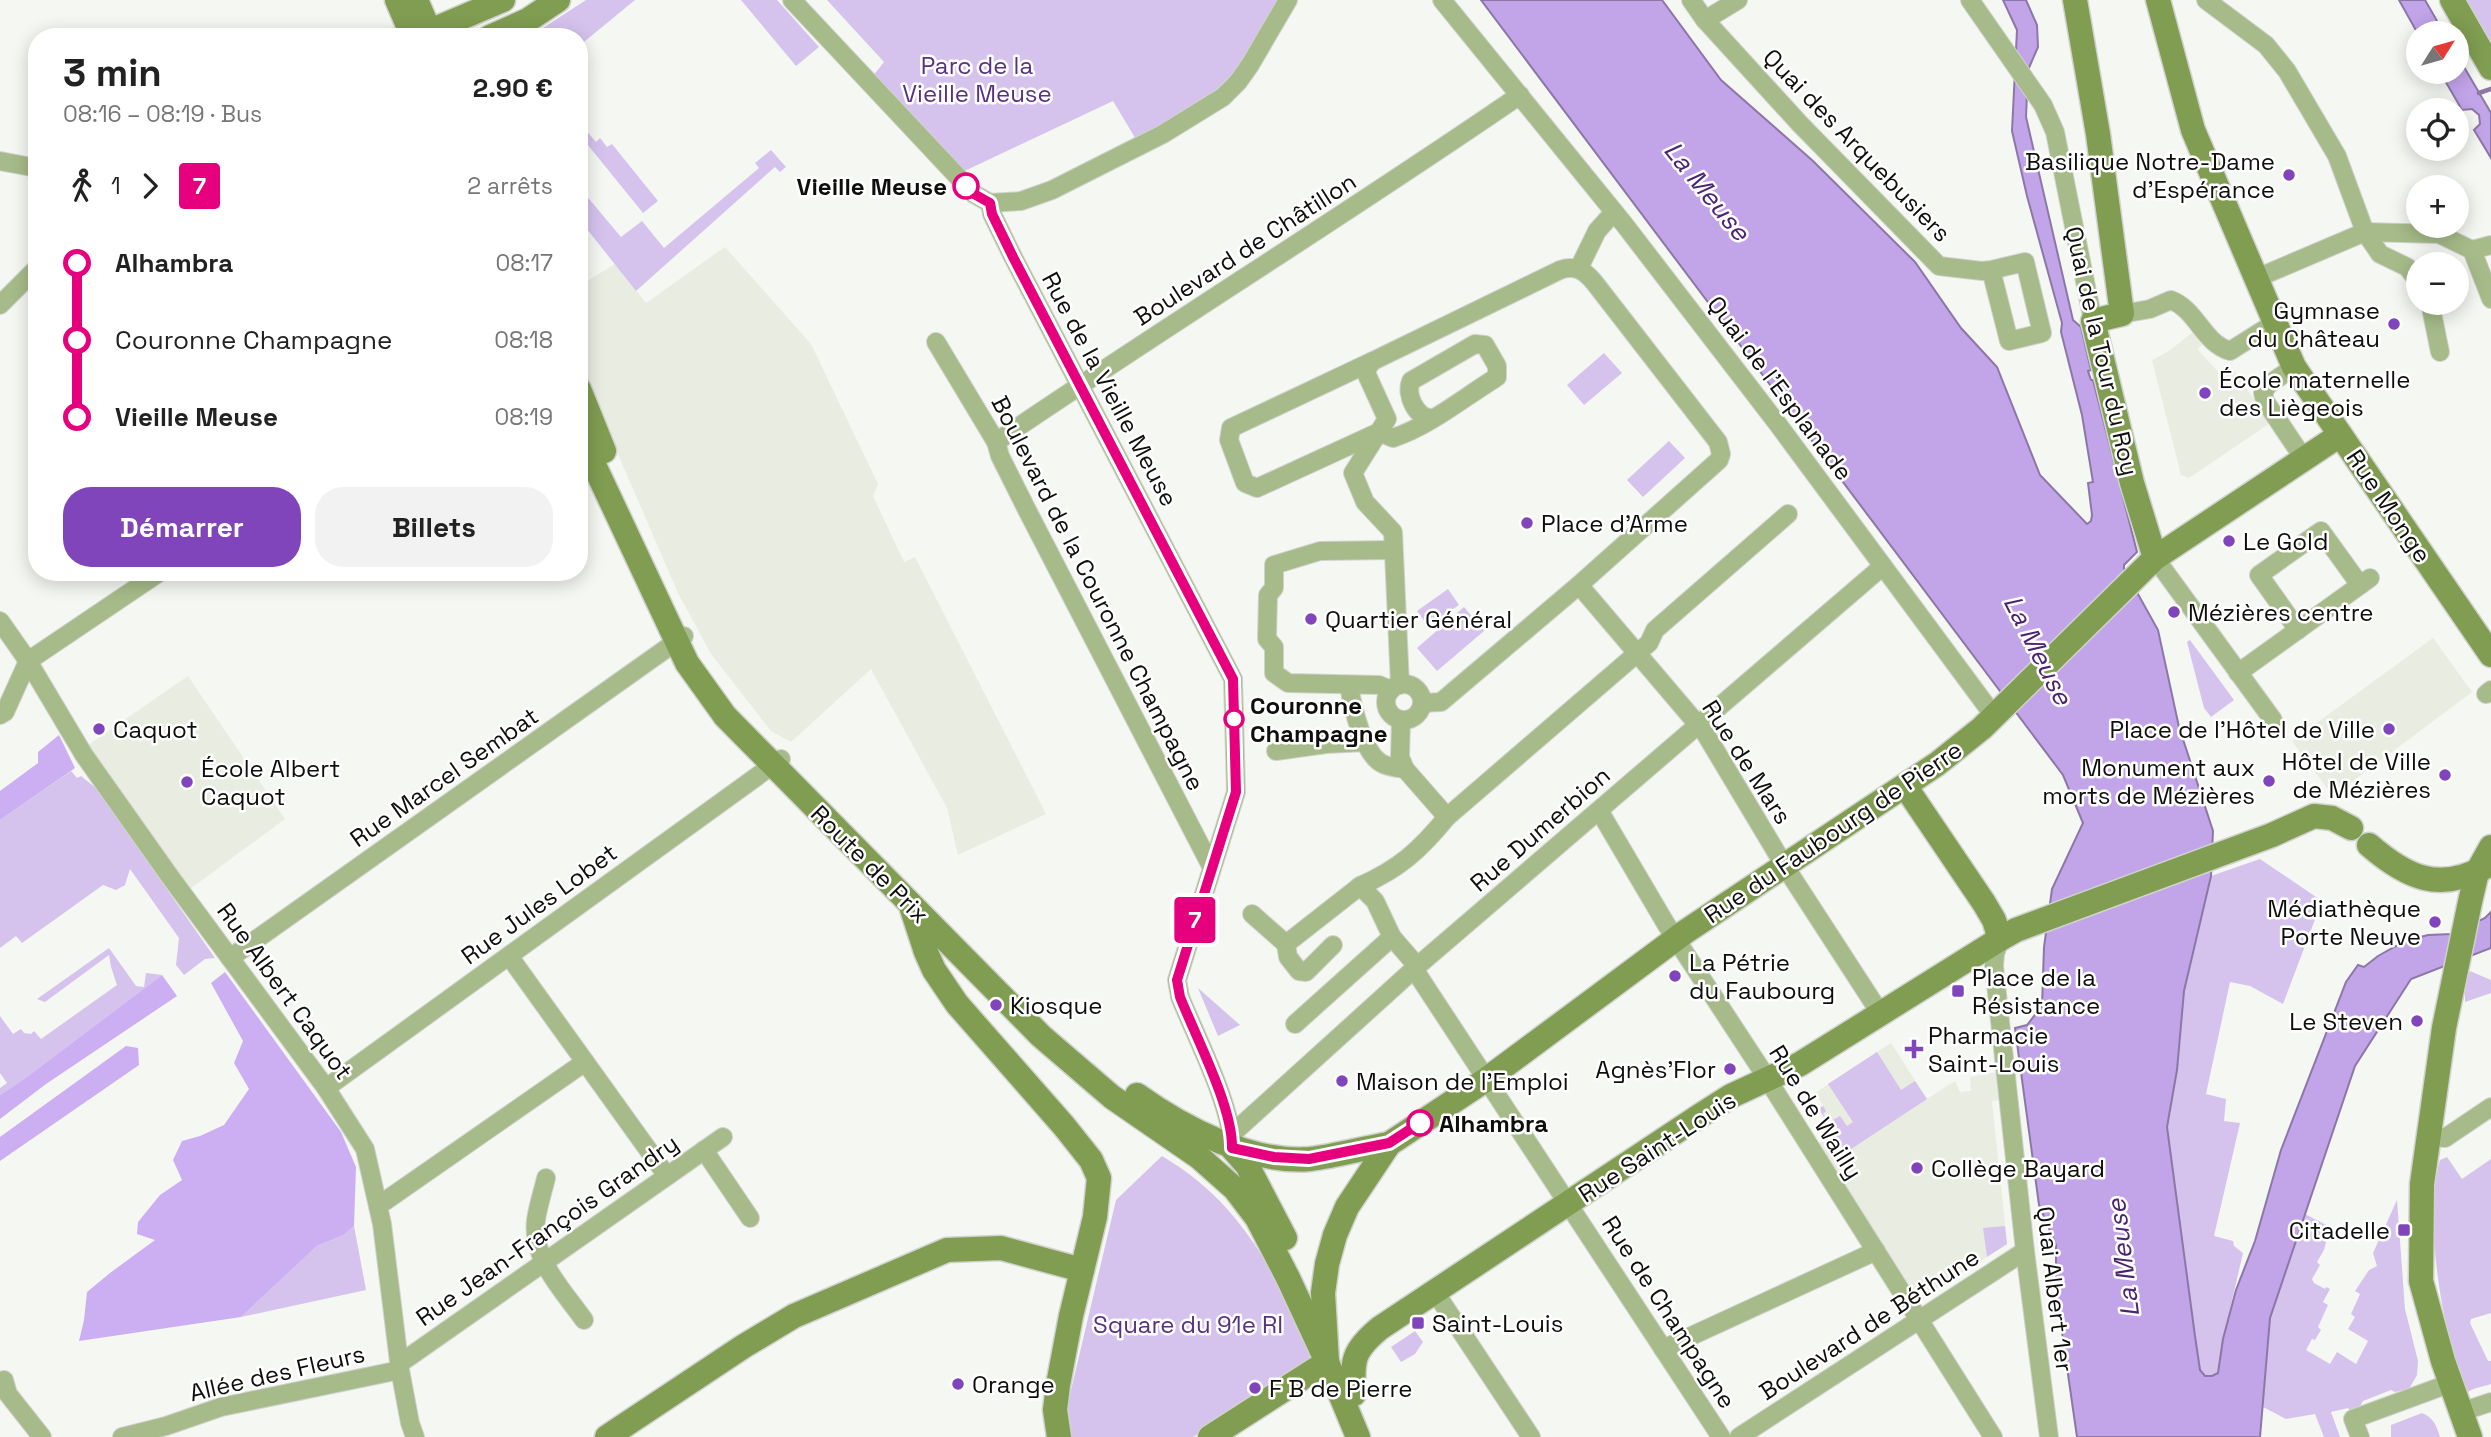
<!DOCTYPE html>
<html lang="fr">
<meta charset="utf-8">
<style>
body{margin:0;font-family:"Space Grotesk",sans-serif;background:#f2f2f2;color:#222;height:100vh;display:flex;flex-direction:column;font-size:26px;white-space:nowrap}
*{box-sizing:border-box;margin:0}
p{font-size:23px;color:#767676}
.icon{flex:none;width:38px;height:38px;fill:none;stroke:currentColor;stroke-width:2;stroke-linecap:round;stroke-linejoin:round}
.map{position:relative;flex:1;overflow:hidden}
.panel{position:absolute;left:28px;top:28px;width:560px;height:553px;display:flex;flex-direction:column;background:#fff;border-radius:28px;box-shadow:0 4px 18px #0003}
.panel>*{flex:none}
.badge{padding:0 14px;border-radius:5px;font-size:24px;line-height:46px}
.needle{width:46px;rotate:53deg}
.controls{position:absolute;left:2406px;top:21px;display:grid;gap:14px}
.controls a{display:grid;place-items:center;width:63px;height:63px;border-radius:50%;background:#fff;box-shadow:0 4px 18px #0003;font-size:35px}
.map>.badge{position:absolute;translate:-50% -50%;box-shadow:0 0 0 4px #fff}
.legs{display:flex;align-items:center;gap:10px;height:77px;padding:0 35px;font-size:23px}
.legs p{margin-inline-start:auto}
.summary{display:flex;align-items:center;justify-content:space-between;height:119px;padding:0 35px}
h1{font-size:38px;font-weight:600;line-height:52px}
.primary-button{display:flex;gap:14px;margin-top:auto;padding:14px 35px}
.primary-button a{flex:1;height:80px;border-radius:28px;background:#8145bb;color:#fff;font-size:28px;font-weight:600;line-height:80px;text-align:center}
.primary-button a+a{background:#f2f2f2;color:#222}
ul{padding:0 35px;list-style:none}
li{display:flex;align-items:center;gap:24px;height:77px;font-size:26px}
li i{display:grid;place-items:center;width:10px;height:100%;margin:0 9px;background:currentColor}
li i::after{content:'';width:18px;height:18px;margin:-9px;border:5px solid;border-radius:50%;background:#fff}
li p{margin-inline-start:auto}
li:first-child i{background:linear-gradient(#0000 50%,currentColor 0)}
li:last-child i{background:linear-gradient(currentColor 50%,#0000 0)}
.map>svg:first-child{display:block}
.built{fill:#e8ece1}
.green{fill:#d5c3ee}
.forest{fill:#ccaef3}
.water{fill:#c2a4e9;stroke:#8c77a7;stroke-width:2}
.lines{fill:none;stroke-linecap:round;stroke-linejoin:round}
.stream{stroke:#8c77a7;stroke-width:4.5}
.street-casing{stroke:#d0d2cd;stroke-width:20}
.secondary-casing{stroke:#d0d2cd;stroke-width:27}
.street{stroke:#a6bb89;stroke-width:18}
.secondary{stroke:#809d51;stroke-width:24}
.line-1-casing{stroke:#fff;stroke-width:16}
.line-1{stroke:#e6007e;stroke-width:10}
.poi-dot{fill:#8145bb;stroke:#fff;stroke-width:2.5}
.stop-1-dot{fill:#fff;stroke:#e6007e;stroke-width:3.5}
.labels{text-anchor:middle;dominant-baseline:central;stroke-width:5;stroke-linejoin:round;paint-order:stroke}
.park-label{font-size:24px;fill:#593181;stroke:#fff}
.street-label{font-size:24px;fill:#0e0f0d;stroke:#fff}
.poi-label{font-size:24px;fill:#0e0f0d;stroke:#fff;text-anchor:start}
.stop-label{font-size:24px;font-weight:bold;fill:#0e0f0d;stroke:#fff;text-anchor:start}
.water-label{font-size:26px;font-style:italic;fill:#4c2372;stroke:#fff}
</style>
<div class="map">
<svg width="2491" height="1437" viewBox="0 0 2491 1437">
<rect width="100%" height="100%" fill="#f5f7f2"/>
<g class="built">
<polygon points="725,247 811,344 878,484 873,496 904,562 915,557 1046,814 958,855 947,808 871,669 791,742 771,731 711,654 678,593 579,364 579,286 615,264 646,303"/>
<polygon points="2193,332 2203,344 2198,348 2199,351 2220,374 2231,366 2270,423 2189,478 2181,475 2152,360 2169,351"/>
<polygon points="2433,638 2472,692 2333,796 2292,741"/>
<polygon points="188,676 285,819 190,889 88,745"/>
<polygon points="1891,1043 1927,1099 1955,1081 1960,1092 1971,1091 1970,1077 1997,1072 2000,1100 1992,1101 2007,1244 1918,1301 1819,1143 1835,1134 1819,1109 1823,1105 1815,1093"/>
</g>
<g class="green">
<polygon points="586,0 635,0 579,46 579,37 537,37 543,28"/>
<polygon points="741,0 777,0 819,47 796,66"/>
<polygon points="827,0 1288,0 1238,82 1140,146 1113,101 956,175 869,81 884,62"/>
<polygon points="2465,0 2491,0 2491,48"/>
<polygon points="579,122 596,142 600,138 607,147 612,144 658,201 643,213 579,134"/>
<polygon points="771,150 786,167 780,172 775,167 636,291 579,219 579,187 621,237 642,221 664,248 759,168 755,163"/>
<polygon points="1604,353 1622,373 1584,405 1567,385"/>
<polygon points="1669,441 1685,458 1643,497 1627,480"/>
<polygon points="1448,589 1459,605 1428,626 1417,611"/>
<polygon points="1464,607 1484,631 1437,671 1417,648"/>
<polygon points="2190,640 2234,700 2211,717 2204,708 2187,642"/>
<polygon points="71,771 77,778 81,776 96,788 215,958 205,959 184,975 176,965 179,938 130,869 125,885 116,890 103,885 22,943 16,936 0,948 0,820"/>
<polygon points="2260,859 2322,901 2283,1004 2250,986 2230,982 2206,1094 2226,1099 2224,1121 2240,1123 2214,1236 2233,1241 2234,1246 2243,1253 2223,1339 2218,1373 2213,1376 2205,1376 2200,1370 2167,1127 2177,1070 2184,991 2211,876"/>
<polygon points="109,948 136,986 144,987 146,973 162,975 24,1079 0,1095 0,1088 7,1083 0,1073 0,1016 13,1034 21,1029 24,1033 31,1034 34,1031 41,1039 117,985 111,967 109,955 45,1002 37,999"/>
<polygon points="2470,971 2491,980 2491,993 2465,1002 2465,980"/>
<polygon points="1198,988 1240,1025 1218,1036"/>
<polygon points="1877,1052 1901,1090 1915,1081 1927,1099 1845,1153 1819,1109 1823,1106 1826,1111 1823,1114 1836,1133 1839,1131 1833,1120 1840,1116 1847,1126 1853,1122 1828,1084"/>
<path d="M1162,1156C1245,1205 1274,1275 1316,1357L1193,1437H1072L1067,1407L1116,1200Z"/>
<path d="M2447,1157L2462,1179L2491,1159V1313L2471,1319L2470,1323L2488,1361H2491V1384C2483,1387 2476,1387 2468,1392C2442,1339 2423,1216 2440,1160Z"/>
<polygon points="2397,1200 2405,1309 2418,1361 2417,1375 2409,1389 2395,1392 2391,1390 2363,1401 2354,1417 2348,1408 2331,1412 2340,1437 2324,1437 2315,1414 2286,1419 2263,1407 2270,1318 2305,1214 2330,1227 2324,1250 2317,1262 2320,1265 2312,1279 2314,1283 2325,1289 2326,1287 2330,1289 2323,1302 2328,1305 2318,1327 2321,1330 2315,1340 2312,1339 2306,1350 2330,1364 2337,1352 2356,1364 2368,1341 2348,1329 2355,1317 2351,1314 2360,1294 2355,1291 2369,1270 2377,1266 2373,1253"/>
<polygon points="354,1226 366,1290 241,1317 317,1246 344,1235"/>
<polygon points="2005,1226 2007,1244 1987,1257 1983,1228"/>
<polygon points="1415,1331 1423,1342 1415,1354 1401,1362 1391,1347"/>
<path d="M2422,1413C2434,1418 2436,1425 2440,1437H2391V1425Z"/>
</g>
<g class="forest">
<polygon points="59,735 75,768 0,820 0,791 38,763 38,752"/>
<polygon points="225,972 341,1132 356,1167 354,1226 344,1235 317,1246 241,1317 79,1341 84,1320 87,1292 110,1273 155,1240 137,1234 138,1222 160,1195 182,1180 173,1160 182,1141 200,1136 224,1125 249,1089 234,1063 243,1041 211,983"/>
<polygon points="162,975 177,996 46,1084 0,1119 0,1095 24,1079"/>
<polygon points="126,1046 138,1048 139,1065 0,1161 0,1137"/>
</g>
<g class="water">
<polygon points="1481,0 1662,0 1721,80 1813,161 1915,262 1961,328 1997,367 2040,475 2087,524 2091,521 2092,515 2088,483 2093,482 2082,415 2061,332 2062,323 2027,196 2012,131 2017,30 2003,0 2026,0 2037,25 2038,47 2028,70 2026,117 2073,320 2081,327 2091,370 2088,371 2091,380 2093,380 2137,552 2124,565 2124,569 2158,630 2179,727 2213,831 2211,876 2184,991 2177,1070 2167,1127 2195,1336 2200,1370 2205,1376 2212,1376 2218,1373 2223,1339 2236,1290 2255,1241 2281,1150 2346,982 2358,965 2364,967 2378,956 2405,941 2428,935 2452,934 2485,918 2491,912 2491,948 2411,979 2355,1066 2270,1318 2260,1437 2077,1437 2056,1291 2056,1245 2039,1205 2015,1028 2027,1025 2042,1006 2044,947 2052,889 2083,823 2063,775"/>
<polygon points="2399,0 2425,0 2444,33 2418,34"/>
<polygon points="2457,55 2491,113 2491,158 2474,130 2480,124 2479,115 2472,109 2462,110 2440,72 2457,72"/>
</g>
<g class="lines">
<g class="stream">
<polyline points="377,37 392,30"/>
<polyline points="2479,93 2491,89"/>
</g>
<g class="street-casing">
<g id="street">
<path d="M792,0L974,194L990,203L992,214L1013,257L1233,679L1236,792L1177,980L1180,997C1196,1037 1233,1108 1232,1148"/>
<polyline points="1442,0 1624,224 1777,423 1994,716"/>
<polyline points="1691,0 1705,20 1800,124 1939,266 1982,271 1991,270 2009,341 2042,333 2025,262 1991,270"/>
<polyline points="1970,0 2043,105 2055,132 2093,321"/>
<polyline points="2206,0 2266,45 2287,71 2337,156 2365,232 2380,254 2407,267 2418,281"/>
<polyline points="1705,20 1738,0"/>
<polyline points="0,161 37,168"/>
<polyline points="990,203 1021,201 1052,190 1163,134 1223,97 1238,82 1250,65 1288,0"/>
<polyline points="2472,250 2491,299"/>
<polyline points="1579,268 1597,231 1614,212"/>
<polyline points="2257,278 2365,232 2439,234 2472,250 2491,245"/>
<polyline points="2430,303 2440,352"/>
<polyline points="0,305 37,268"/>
<path d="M2122,314L2150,309L2171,300C2197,310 2203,343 2230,351L2276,322"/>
<polyline points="936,342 996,442 1000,456 1027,510 1211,866"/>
<path d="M1373,361L1231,428L1229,440L1245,483L1257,488L1379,432L1393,438C1429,426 1462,399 1494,379L1497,377V366L1485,345L1475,344L1411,381C1405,395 1417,419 1432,418"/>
<polyline points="2294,367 2268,385 2263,393 2265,401 2304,459"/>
<path d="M996,442C1169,324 1347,214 1520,95"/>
<polyline points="2155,558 2273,720"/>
<polyline points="1579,585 1705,733 1784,865 1880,1013"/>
<polyline points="0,621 28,661 84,755 171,878 326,1088 365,1149 382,1224 400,1370 410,1423 415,1437"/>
<polyline points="2298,630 2259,575 2321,531 2360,585"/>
<polyline points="2238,673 2370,578"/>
<circle cx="1404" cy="702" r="18"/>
<path d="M1349,685C1352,705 1363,755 1383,764C1389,767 1398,768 1405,769"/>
<path d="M1400,685L1393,532L1365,502L1353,473L1387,419L1367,375V368L1373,361L1560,270C1575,265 1584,270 1594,282L1718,442L1721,454L1719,460L1579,585L1441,702L1422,703"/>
<polyline points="1391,690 1379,685 1288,683 1274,673 1274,647 1267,639 1268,595 1274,588 1274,565 1320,551 1393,550"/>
<polyline points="2486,694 2491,690"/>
<polyline points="0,715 5,712 28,661 160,572"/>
<polyline points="1401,720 1400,757 1405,769 1447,817 1649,643 1655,630 1788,514"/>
<polyline points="1276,751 1326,744 1366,742"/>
<polyline points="1600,812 1666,924 1761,1069 1993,1437"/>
<path d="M1360,886C1399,869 1420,850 1447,817"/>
<polyline points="1252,914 1286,944"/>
<polyline points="2000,939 1995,954 1994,966 2025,1251 2049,1437"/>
<polyline points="1333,945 1306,972 1299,971 1288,957 1286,944 1360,886 1375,901 1392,937"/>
<polyline points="509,956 667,1176"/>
<polyline points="230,958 684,636"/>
<polyline points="1414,969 1721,1437"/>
<polyline points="1295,1024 1392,937 1417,966"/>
<polyline points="326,1088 781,759"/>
<polyline points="1233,1133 1414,969 1883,566"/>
<polyline points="2429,1136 2445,1138 2491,1107"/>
<polyline points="704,1150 750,1218"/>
<path d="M546,1178C543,1191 538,1206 536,1220C531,1259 563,1290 584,1320"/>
<polyline points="378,1206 585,1062"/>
<polyline points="1435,1292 1531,1437"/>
<polyline points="1663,1349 1876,1251"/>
<polyline points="399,1364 723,1137"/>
<polyline points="4,1380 8,1394 42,1437"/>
<polyline points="2461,1412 2491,1402"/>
<polyline points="122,1437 166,1426 221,1407 400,1370"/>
<polyline points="1739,1437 2025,1251"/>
<polyline points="2360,1437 2353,1419 2451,1383"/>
</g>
</g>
<g class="secondary-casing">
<g id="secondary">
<polyline points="397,0 413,37"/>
<polyline points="416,0 432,37"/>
<polyline points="2075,0 2098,134 2122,314 2093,321 2132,483 2155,558"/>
<polyline points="2158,0 2193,130 2294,367 2491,655"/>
<polyline points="2452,0 2491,68"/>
<polyline points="416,37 503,0"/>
<polyline points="490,37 528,20 558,0"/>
<polyline points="579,389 604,451"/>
<polyline points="579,433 687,663 725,716 1041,1036 1112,1097 1199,1157 1235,1189 1257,1218 1288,1278 1327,1362 1358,1437"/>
<polyline points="1905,786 1984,903 1994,920 2000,939"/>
<path d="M2369,845C2407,878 2440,893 2487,866"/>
<polyline points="912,909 926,952 934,970 957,1004 1064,1126 1091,1160 1099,1178 1095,1217 1071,1316 1058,1385 1055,1410 1059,1437"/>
<path d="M1137,1095C1183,1128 1252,1164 1310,1159C1336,1156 1363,1148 1389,1144"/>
<polyline points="1232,1148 1247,1165 1285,1238"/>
<polyline points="1327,1362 1323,1293 1327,1264 1335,1235 1347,1207 1389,1144 1487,1079 1685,932 1937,764 1982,728 2155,558 2340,435"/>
<path d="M1354,1394C1352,1361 1352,1351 1380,1328L1701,1115L1731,1096L1800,1064L2000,939L2016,930L2272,835L2314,816L2332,818L2351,828"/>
<polyline points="607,1437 744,1346 794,1316 947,1250 1001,1248 1082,1270"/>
<polyline points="1210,1437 1327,1362"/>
<polyline points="2470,1437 2443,1361 2421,1281 2422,1184 2444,1028 2470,902 2477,872 2491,847"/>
</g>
</g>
<use href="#street" class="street"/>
<use href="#secondary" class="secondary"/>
</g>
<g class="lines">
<g class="line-1-casing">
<path id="line-1" d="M966,186L974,194L990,203L992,214L1013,257L1233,679L1236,792L1177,980L1180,997C1196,1037 1233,1108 1232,1148L1274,1157L1309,1159L1389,1143L1420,1123"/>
</g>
<use href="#line-1" class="line-1"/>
</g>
<g class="poi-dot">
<circle cx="2289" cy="175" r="7"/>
<circle cx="2394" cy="324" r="7"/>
<circle cx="2205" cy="393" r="7"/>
<circle cx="1527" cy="523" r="7"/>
<circle cx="2229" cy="541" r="7"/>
<circle cx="2174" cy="612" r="7"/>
<circle cx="1311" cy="619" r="7"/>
<circle cx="99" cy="729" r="7"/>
<circle cx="2389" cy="729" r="7"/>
<circle cx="2445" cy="775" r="7"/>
<circle cx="2269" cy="781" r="7"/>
<circle cx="187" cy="782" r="7"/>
<circle cx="2435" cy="922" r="7"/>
<circle cx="1675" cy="976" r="7"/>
<rect x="1951" y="984" width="14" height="14" rx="3.5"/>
<circle cx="996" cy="1005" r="7"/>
<circle cx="2417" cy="1021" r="7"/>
<path d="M1910.5 1038.5h7v7h7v7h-7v7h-7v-7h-7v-7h7z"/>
<circle cx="1730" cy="1069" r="7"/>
<circle cx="1342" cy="1081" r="7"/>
<circle cx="1917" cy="1168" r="7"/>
<rect x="2397" y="1223" width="14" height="14" rx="3.5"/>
<rect x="1411" y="1316" width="14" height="14" rx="3.5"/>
<circle cx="958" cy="1384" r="7"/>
<circle cx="1255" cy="1388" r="7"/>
</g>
<g class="stop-1-dot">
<circle cx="966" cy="186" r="12"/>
<circle cx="1234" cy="719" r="9"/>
<circle cx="1420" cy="1123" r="12"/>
</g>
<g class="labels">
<g class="park-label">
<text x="977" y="65">Parc de la<tspan x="977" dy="28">Vieille Meuse</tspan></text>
<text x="1188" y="1324">Square du 91e RI</text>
</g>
<g class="street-label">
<text transform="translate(1857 145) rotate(46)">Quai des Arquebusiers</text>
<text transform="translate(1245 249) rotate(-33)">Boulevard de Châtillon</text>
<text transform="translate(2102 351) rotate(77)">Quai de la Tour du Roy</text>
<text transform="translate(1780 388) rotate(53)">Quai de l'Esplanade</text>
<text transform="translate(1110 389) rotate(62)">Rue de la Vieille Meuse</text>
<text transform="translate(2389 506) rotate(56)">Rue Monge</text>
<text transform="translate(1098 593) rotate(63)">Boulevard de la Couronne Champagne</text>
<text transform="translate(1747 762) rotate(57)">Rue de Mars</text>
<text transform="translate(444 777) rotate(-35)">Rue Marcel Sembat</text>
<text transform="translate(1540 829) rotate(-41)">Rue Dumerbion</text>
<text transform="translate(1833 832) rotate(-34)">Rue du Faubourg de Pierre</text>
<text transform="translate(870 864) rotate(45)">Route de Prix</text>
<text transform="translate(539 904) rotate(-36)">Rue Jules Lobet</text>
<text transform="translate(285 991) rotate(54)">Rue Albert Caquot</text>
<text transform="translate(1816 1112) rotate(58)">Rue de Wailly</text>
<text transform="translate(1657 1147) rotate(-33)">Rue Saint-Louis</text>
<text transform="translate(547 1230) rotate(-35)">Rue Jean-François Grandry</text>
<text transform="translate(2055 1289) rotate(83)">Quai Albert 1er</text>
<text transform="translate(1669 1312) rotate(57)">Rue de Champagne</text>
<text transform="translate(1869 1324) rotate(-33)">Boulevard de Béthune</text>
<text transform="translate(277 1373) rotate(-13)">Allée des Fleurs</text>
</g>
<g class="poi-label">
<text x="2275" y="161" text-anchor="end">Basilique Notre-Dame<tspan x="2275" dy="28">d'Espérance</tspan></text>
<text x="2380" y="310" text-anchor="end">Gymnase<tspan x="2380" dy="28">du Château</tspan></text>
<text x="2219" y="379">École maternelle<tspan x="2219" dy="28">des Liègeois</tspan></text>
<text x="1541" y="523">Place d'Arme</text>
<text x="2243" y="541">Le Gold</text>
<text x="2188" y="612">Mézières centre</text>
<text x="1325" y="619">Quartier Général</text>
<text x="113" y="729">Caquot</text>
<text x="2375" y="729" text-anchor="end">Place de l'Hôtel de Ville</text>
<text x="2431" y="761" text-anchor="end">Hôtel de Ville<tspan x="2431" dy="28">de Mézières</tspan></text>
<text x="2255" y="767" text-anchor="end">Monument aux<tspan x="2255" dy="28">morts de Mézières</tspan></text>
<text x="201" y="768">École Albert<tspan x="201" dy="28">Caquot</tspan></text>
<text x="2421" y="908" text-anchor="end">Médiathèque<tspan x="2421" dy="28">Porte Neuve</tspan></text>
<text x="1689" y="962">La Pétrie<tspan x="1689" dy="28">du Faubourg</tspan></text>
<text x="1972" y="977">Place de la<tspan x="1972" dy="28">Résistance</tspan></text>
<text x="1010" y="1005">Kiosque</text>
<text x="2403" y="1021" text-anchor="end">Le Steven</text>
<text x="1928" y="1035">Pharmacie<tspan x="1928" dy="28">Saint-Louis</tspan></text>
<text x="1716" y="1069" text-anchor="end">Agnès'Flor</text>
<text x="1356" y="1081">Maison de l'Emploi</text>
<text x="1931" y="1168">Collège Bayard</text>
<text x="2390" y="1230" text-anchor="end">Citadelle</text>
<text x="1432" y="1323">Saint-Louis</text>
<text x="972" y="1384">Orange</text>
<text x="1269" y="1388">F B de Pierre</text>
</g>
<g class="stop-label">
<text x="947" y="186" text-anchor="end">Vieille Meuse</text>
<text x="1250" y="705">Couronne<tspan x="1250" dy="28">Champagne</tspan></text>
<text x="1439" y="1123">Alhambra</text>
</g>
<g class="water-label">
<text transform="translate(1707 191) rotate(51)">La Meuse</text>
<text transform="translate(2038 650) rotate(63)">La Meuse</text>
<text transform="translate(2123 1258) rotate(-97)">La Meuse</text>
</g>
</g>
</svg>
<div class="controls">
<a><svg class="needle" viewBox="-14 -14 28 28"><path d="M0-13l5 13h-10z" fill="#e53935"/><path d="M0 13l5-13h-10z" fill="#767676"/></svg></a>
<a><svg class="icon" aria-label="locate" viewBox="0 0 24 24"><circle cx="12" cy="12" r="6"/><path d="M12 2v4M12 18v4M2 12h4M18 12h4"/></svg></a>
<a>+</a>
<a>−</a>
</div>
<b class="badge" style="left:1195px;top:920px;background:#e6007e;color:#fff">7</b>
<section class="panel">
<div class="summary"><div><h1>3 min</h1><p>08:16 – 08:19 · Bus</p></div><b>2.90 €</b></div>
<div class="legs"><svg class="icon" aria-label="walk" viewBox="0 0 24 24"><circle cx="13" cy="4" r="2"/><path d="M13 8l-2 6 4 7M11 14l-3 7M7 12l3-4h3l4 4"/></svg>1<svg class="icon" aria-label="forward" viewBox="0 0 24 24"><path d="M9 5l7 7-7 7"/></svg><b class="badge" style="background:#e6007e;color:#fff">7</b><p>2 arrêts</p></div>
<ul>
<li><i style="color:#e6007e"></i><b>Alhambra</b><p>08:17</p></li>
<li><i style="color:#e6007e"></i><span>Couronne Champagne</span><p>08:18</p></li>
<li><i style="color:#e6007e"></i><b>Vieille Meuse</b><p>08:19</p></li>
</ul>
<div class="primary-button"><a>Démarrer</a><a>Billets</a></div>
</section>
</div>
